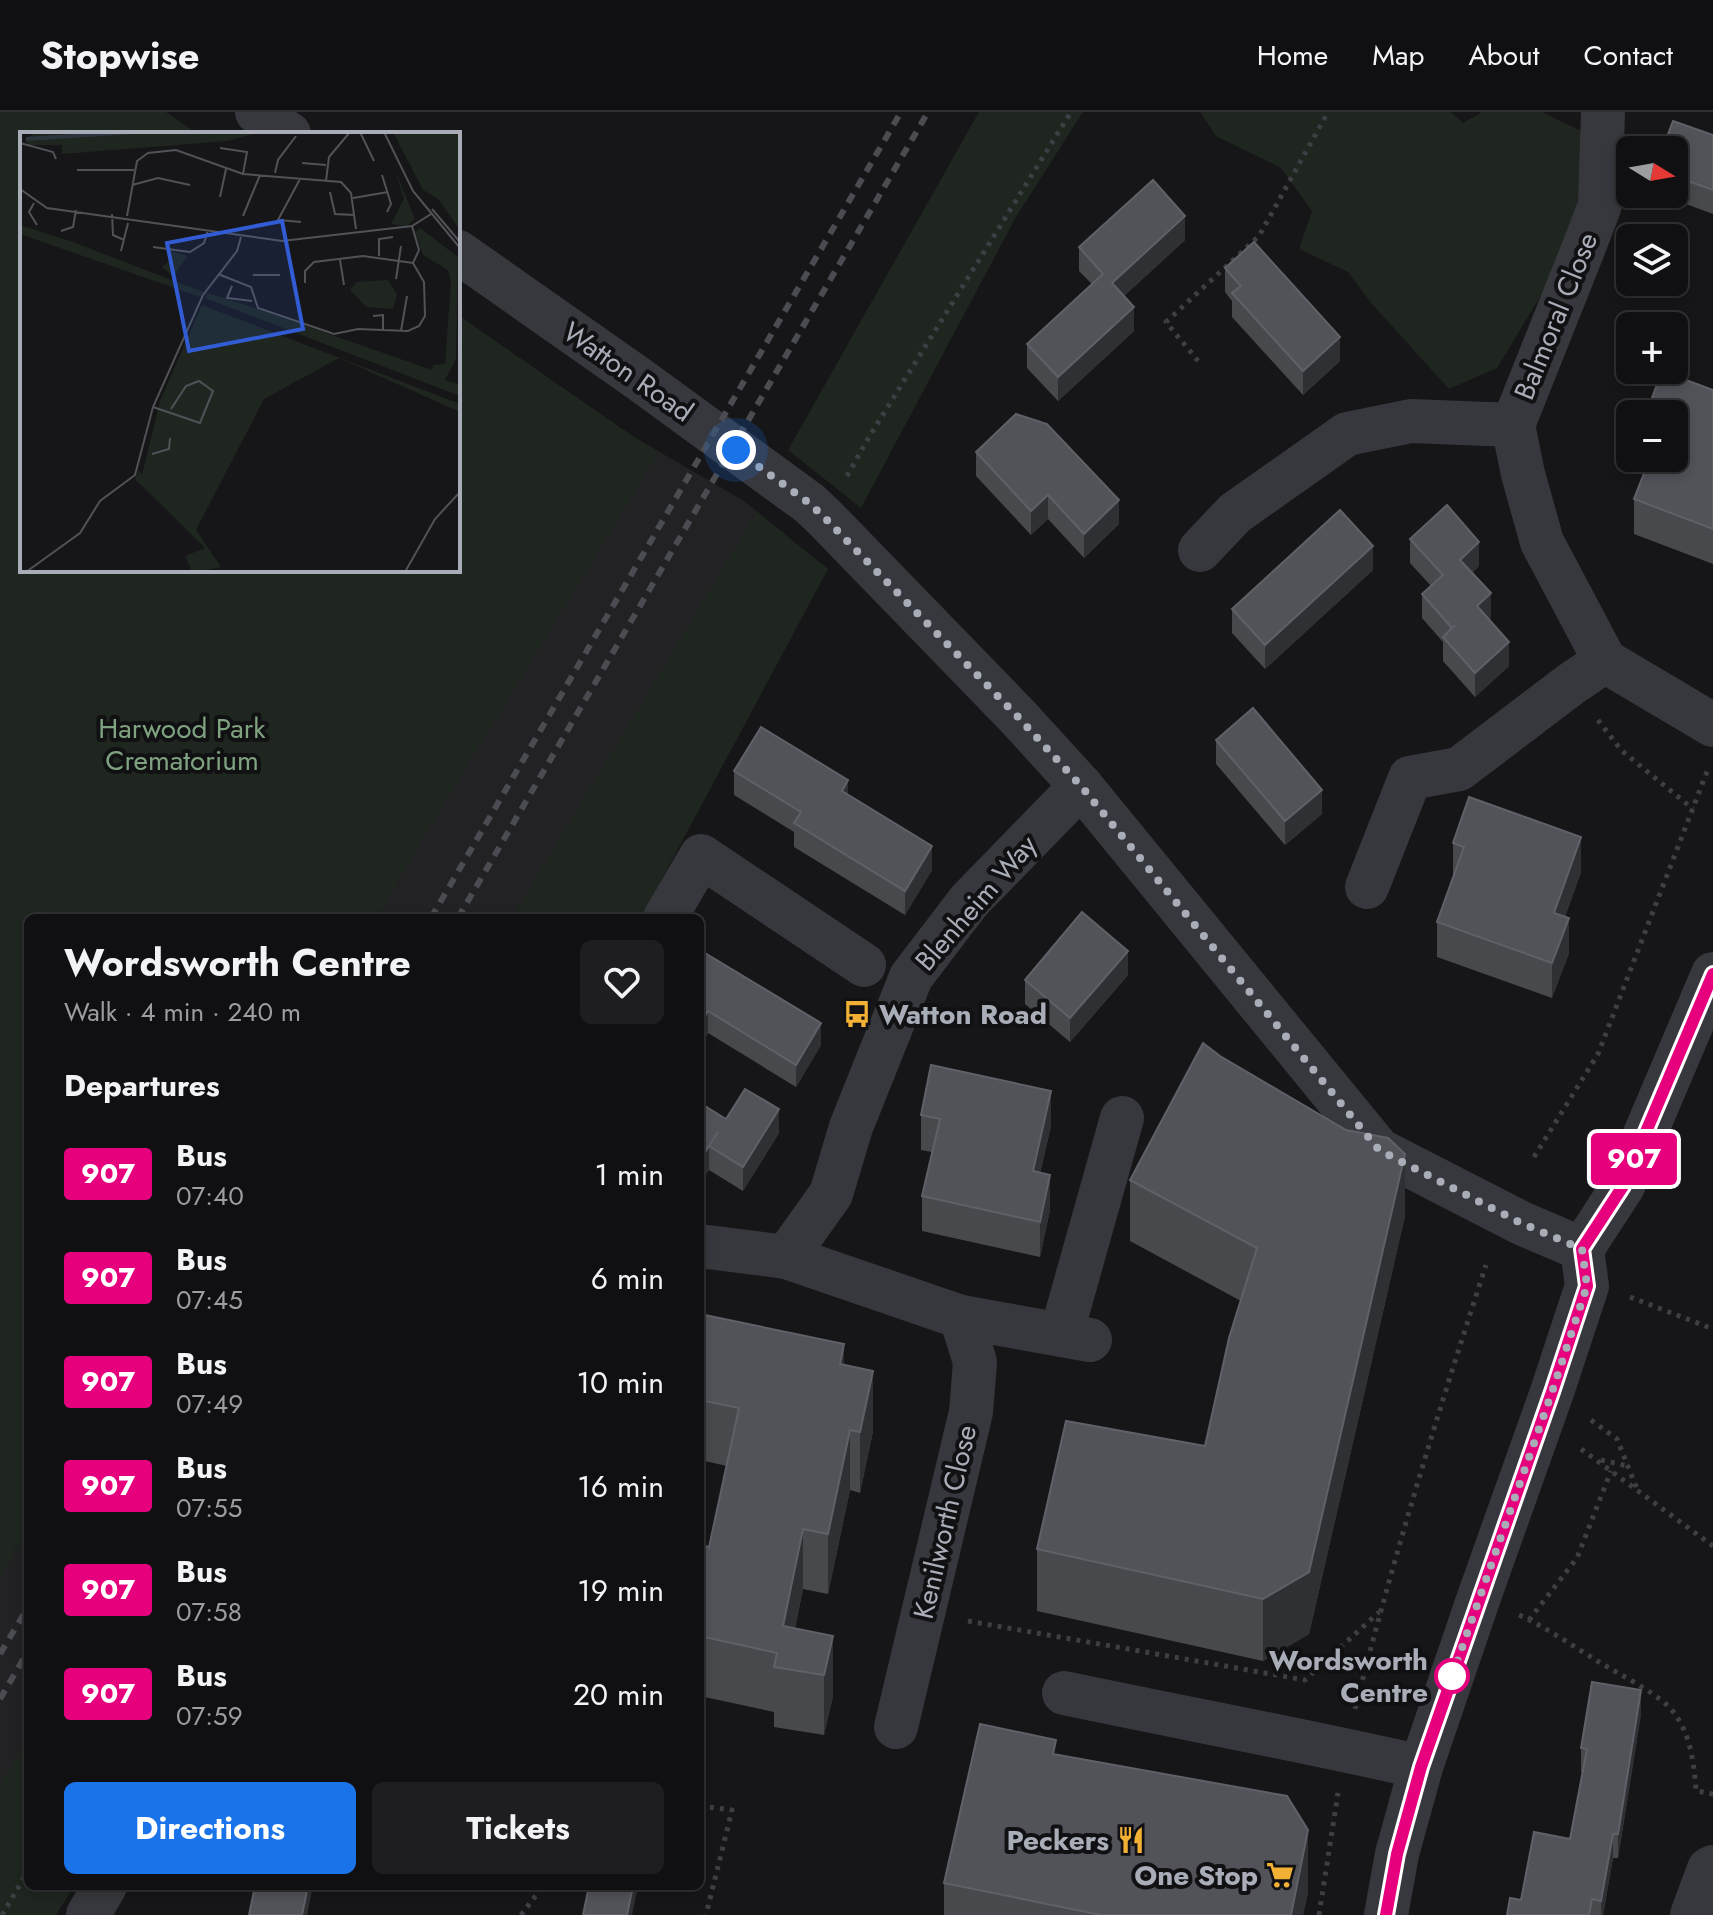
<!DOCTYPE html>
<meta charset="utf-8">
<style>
body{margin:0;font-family:Jost,sans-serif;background:#1e1e20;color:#f1f3f6;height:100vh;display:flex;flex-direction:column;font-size:30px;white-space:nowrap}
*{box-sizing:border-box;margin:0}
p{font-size:26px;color:#9c9d9f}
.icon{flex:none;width:44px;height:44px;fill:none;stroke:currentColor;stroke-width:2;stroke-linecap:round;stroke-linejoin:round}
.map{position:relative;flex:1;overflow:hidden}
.panel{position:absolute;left:24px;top:802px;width:680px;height:976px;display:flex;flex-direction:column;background:#101012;border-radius:12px;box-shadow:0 4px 12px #0003,0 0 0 2px #303032}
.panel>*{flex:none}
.badge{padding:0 16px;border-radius:6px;font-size:28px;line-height:52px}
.needle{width:52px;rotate:101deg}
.buttons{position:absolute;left:1616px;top:24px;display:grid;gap:16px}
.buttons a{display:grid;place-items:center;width:72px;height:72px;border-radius:12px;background:#101012;box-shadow:0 4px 12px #0003,0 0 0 2px #303032;font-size:40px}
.you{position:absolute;width:40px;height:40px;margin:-20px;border:6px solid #fff;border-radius:50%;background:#1a73e8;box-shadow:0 0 0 12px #1a73e833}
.map>.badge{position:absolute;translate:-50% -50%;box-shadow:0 0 0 4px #fff}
h2{padding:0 40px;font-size:30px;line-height:72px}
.round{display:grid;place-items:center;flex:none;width:84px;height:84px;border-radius:12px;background:#1e1e20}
.summary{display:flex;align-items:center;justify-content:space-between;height:136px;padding:0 40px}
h1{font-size:38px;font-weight:700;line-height:60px}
.action{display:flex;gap:16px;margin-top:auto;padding:16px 40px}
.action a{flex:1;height:92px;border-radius:12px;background:#1a73e8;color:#fff;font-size:32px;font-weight:700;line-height:92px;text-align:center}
.action a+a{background:#1e1e20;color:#f1f3f6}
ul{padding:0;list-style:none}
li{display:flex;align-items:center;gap:24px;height:104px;padding:0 40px}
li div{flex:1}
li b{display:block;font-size:30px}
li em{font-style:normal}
li .badge{min-width:88px;font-weight:700;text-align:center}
header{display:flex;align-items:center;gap:48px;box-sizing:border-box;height:112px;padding:0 40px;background:#101012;border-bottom:2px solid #303032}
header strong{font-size:38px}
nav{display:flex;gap:44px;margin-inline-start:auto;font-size:28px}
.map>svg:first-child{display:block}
.built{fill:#222225}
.green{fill:#1e261f}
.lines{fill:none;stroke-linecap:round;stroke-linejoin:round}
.path{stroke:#3d3f44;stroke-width:5;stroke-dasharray:4 6;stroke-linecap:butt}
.minor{stroke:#37383d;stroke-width:44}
.rail{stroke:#4a4c52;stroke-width:6;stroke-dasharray:10 8;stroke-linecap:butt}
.wall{fill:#47494d}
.shaded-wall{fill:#2f3033}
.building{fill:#525359;stroke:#5f6168;stroke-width:2}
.line-casing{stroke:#fff;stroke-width:18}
.line{stroke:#e6007e;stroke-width:12}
.walk{stroke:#a8adb8;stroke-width:8;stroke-dasharray:0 14.4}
.stop-dot{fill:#fff;stroke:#e6007e;stroke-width:4}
.labels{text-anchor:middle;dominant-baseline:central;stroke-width:8;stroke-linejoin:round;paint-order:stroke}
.street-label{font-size:28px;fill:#a8adb8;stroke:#111113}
.park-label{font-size:28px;fill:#7fa381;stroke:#111113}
.poi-label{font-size:28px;font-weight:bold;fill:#a8adb8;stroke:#111113;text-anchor:end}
.stop-label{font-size:28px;font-weight:bold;fill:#a8adb8;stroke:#111113;text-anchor:end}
.inset-river{fill:none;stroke:#2c353c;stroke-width:4}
.inset-road{fill:none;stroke:#505258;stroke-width:2}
.view{fill:#325cd3;fill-opacity:0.15;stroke:#325cd3;stroke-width:4}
.inset-edge{fill:none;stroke:#a8adb8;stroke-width:4}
</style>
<header>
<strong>Stopwise</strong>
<nav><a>Home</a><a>Map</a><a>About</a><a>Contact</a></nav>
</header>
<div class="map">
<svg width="1713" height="1803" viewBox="0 0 1713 1803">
<rect width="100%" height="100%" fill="#161618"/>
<g class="built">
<polygon points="634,325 744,389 785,422 556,806 334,806"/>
<polygon points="28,1351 28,1696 0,1744 0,1398"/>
</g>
<g class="green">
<polygon points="0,0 166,0 198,22 22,22 22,458 458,458 458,203 634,325 659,340 428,718 377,806 28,806 28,1418 0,1467"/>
<polygon points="979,0 1083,0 1016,105 861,396 788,338"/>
<polygon points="1200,0 1451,0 1463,11 1482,0 1542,0 1583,20 1584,63 1573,107 1544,178 1497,256 1449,277 1372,192 1348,160 1299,137 1312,99 1281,56 1216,24"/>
<polygon points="757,400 828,457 641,806 512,806"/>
<polygon points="28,1625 28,1774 74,1774 56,1803 0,1803 0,1672"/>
</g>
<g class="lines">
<g class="path">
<polyline points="1198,249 1166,210 1259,124 1328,0"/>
<polyline points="847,364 869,325 1071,0"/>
<polyline points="1598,608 1621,638 1693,697"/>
<polyline points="1534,1045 1598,942 1708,657"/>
<polyline points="1630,1185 1713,1217"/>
<polyline points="1591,1308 1617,1327 1637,1377"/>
<polyline points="1581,1337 1713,1434"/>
<polyline points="1601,1348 1628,1354"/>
<path d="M1519,1503C1547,1516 1573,1534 1599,1550C1620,1563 1662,1583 1675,1602C1691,1625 1694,1651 1696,1679L1713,1682"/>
<polyline points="1529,1508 1577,1446 1611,1359"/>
<polyline points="968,1509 1305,1568 1379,1500"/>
<path d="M1355,1597C1393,1447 1438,1300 1486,1153"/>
<polyline points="700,1694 732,1698 706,1803"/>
<polyline points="2,1803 28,1759"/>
<polyline points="521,1803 543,1774"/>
<polyline points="1319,1803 1338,1681"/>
</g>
<g class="minor">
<polyline points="257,0 289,22"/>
<polyline points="1603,0 1600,93 1584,135 1513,313 1523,362 1542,430 1605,549 1713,613"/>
<polyline points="458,140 639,267 809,391 824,405 1019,606 1081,674 1379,1038 1521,1111 1582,1137"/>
<polyline points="1200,438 1235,401 1347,322 1411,309 1513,313"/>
<polyline points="1367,775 1410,666 1459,657 1571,572 1605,549"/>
<polyline points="665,806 701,744 864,853"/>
<polyline points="700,1134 786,1145 831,1082 851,1015 911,865 969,789 1081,674"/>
<polyline points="786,1145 961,1205 1090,1228"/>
<polyline points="1061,1223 1122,1006"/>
<path d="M1064,1581C1183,1606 1303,1628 1421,1655"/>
<polyline points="896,1615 971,1300 975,1250 961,1205"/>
<polyline points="88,1803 105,1774"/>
<polyline points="1386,1803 1397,1742 1421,1655 1479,1485 1552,1280 1587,1174 1582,1137 1623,1074 1713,862"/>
<polyline points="1692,1803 1709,1757 1713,1755"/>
</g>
<g class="rail">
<polyline points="431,806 901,0"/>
<polyline points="458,806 928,0"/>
<polyline points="0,1542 28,1495"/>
<polyline points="0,1587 28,1539"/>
</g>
</g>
<g class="wall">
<polygon points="1713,23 1713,102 1659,82 1674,82 1674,38"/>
<polygon points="1185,128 1124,184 1134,219 1058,289 1027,256 1027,232 1092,172 1079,159 1079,135"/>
<polygon points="1225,156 1340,249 1303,283 1232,205 1232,189 1225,180"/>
<polygon points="1713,278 1713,452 1634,422 1634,387 1648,351 1641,348 1641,346 1674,346"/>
<polygon points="976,340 1119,412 1084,446 1048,407 1031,423 976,364"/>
<polygon points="1410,427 1479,454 1472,461 1491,506 1489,507 1509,554 1475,585 1443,549 1443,530 1422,506 1422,482 1431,474 1410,451"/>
<polygon points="1373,458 1265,557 1232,521 1232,497"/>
<polygon points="1216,628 1322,702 1285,733 1216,652"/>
<polygon points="734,659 848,682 932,758 905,803 794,735 794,720 734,683"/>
<polygon points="1453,731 1581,760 1565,805 1569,841 1552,886 1437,845 1437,810 1453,766"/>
<polygon points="700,838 821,933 796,975 708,921 700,934"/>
<polygon points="1128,863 1070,930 1025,892 1025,868"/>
<polygon points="700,991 726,1007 779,1021 743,1079 709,1058"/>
<polygon points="921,1003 1051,1014 1040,1061 1050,1098 1040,1145 922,1119 922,1084 932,1040 921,1038"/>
<polygon points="1130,1068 1405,1104 1309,1522 1263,1549 1037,1499 1037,1437 1205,1334 1241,1189 1130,1129"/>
<polygon points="700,1202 844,1253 873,1319 860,1381 850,1378 828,1482 803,1477 795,1516 833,1524 833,1584 824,1623 774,1615 774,1600 700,1584 700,1433 709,1435 727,1354 700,1348"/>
<polygon points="1641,1602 1618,1746 1613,1746 1603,1803 1507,1803 1521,1788 1570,1727 1583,1660 1581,1660 1581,1636"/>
<polygon points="1056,1643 1308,1780 1303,1803 944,1803 944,1771"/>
</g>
<g class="shaded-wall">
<polygon points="1185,104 1185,128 1112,195 1112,171"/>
<polygon points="1134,195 1134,219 1058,289 1058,265"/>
<polygon points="1340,225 1340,249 1303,283 1303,259"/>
<polygon points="1048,383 1048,407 1031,423 1031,399"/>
<polygon points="1119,388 1119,412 1084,446 1084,422"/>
<polygon points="1479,430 1479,454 1460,472 1460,448"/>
<polygon points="1373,434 1373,458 1265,557 1265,533"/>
<polygon points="1491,481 1491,506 1477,518 1477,494"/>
<polygon points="1509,530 1509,554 1475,585 1475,561"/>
<polygon points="848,668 848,692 842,679"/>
<polygon points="1322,678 1322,702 1285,733 1285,709"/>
<polygon points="1581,725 1581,760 1554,836 1554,801"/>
<polygon points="932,734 932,758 905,803 905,779"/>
<polygon points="1569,806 1569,841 1552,886 1552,851"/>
<polygon points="1128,839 1128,863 1070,930 1070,906"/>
<polygon points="708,899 708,921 700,934 700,912"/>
<polygon points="821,911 821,933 796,975 796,953"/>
<polygon points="1051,979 1051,1014 1033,1094 1033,1059"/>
<polygon points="779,997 779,1021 743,1079 743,1055"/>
<polygon points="709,1034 709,1058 700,1072 700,1048"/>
<polygon points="1405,1042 1405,1104 1309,1522 1263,1549 1263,1487"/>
<polygon points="1050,1063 1050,1098 1040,1145 1040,1110"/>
<polygon points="844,1232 844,1292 840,1252"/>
<polygon points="873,1259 873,1319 860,1381 860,1320"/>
<polygon points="850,1318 850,1378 828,1482 828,1422"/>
<polygon points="803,1417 803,1477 786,1557 783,1514"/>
<polygon points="833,1524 833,1584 824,1623 824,1563"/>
<polygon points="1641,1578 1641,1602 1618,1746 1618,1722"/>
<polygon points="1308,1718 1308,1780 1303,1803 1291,1803"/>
<polygon points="1613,1722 1613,1746 1603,1803 1601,1803 1601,1789"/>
<polygon points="308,1774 313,1774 307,1803 302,1803"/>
<polygon points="633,1774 638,1774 632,1803 627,1803"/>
</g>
<g class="building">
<polygon points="1673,9 1713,23 1713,78 1674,64 1674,38 1662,38"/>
<polygon points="1153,68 1185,104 1112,171 1134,195 1058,265 1027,232 1103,162 1079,135"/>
<polygon points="1254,130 1340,225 1303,259 1232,181 1241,174 1225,156"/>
<polygon points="1662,259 1713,278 1713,417 1634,387 1650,346 1674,346 1674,302 1646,302"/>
<polygon points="1016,302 1047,312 1119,388 1084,422 1048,383 1031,399 976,340"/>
<polygon points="1447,393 1479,430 1460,448 1491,481 1477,494 1509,530 1475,561 1443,525 1455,513 1452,516 1422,482 1443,463 1410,427"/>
<polygon points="1340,398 1373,434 1265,533 1232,497"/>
<polygon points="1253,596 1322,678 1285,709 1216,628"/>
<polygon points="761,615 848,668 842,679 932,734 905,779 794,711 801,700 734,659"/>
<polygon points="1469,685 1581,725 1554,801 1569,806 1552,851 1437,810 1464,735 1453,731"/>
<polygon points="1082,800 1128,839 1070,906 1025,868"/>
<polygon points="700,838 821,911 796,953 708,899 700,912"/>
<polygon points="1203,931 1220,944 1346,1018 1388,1026 1405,1042 1309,1460 1263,1487 1037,1437 1066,1309 1205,1334 1229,1226 1257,1136 1130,1068"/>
<polygon points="931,953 1051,979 1033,1059 1050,1063 1040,1110 922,1084 940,1007 921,1003"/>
<polygon points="745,977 779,997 743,1055 709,1034 718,1020 700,1048 700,991 726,1007"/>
<polygon points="700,1202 844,1232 840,1252 873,1259 860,1320 850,1318 828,1422 803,1417 783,1514 833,1524 824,1563 774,1555 777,1541 700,1524 700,1433 709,1435 739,1296 700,1288"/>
<polygon points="1592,1570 1641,1578 1618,1722 1613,1722 1601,1789 1592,1787 1589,1803 1507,1803 1510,1786 1521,1788 1534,1720 1570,1727 1587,1637 1581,1636"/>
<polygon points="980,1612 1056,1628 1053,1642 1287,1684 1308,1718 1291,1803 1101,1803 944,1771"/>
<polygon points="255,1774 308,1774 302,1803 249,1803"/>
<polygon points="589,1774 633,1774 627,1803 583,1803"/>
</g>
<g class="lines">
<g class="line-casing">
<polyline id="line" points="1386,1803 1397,1742 1421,1655 1552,1280 1587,1174 1582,1137 1623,1074 1713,862"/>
</g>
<use href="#line" class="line"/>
<polyline class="walk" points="736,338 809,391 824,405 1019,606 1081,674 1379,1038 1521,1111 1582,1137 1587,1174 1552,1280 1450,1570 1452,1564"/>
</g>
<defs>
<g id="bus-bare" transform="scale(2.16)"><path d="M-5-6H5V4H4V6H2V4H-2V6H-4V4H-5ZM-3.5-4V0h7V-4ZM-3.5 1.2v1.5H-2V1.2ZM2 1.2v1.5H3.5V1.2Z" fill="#f2b134" stroke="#111113" stroke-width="2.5" paint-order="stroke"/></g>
<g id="restaurant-bare" transform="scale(2.16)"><path d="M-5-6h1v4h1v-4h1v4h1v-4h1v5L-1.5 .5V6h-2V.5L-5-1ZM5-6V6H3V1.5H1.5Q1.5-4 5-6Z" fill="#f2b134" stroke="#111113" stroke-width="2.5" paint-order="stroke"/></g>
<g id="supermarket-bare" transform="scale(2.16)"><path d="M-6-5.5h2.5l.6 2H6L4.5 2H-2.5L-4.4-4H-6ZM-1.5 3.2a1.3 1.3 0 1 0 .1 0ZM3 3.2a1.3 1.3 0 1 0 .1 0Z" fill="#f2b134" stroke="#111113" stroke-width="2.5" paint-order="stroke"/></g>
</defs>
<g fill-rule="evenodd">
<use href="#bus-bare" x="857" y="902"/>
<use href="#restaurant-bare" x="1131" y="1728"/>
<use href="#supermarket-bare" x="1280" y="1763"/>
</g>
<circle class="stop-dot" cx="1452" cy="1564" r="16"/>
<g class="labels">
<g class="street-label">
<text transform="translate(1556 204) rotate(-68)">Balmoral Close</text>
<text transform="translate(628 260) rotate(35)">Watton Road</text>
<text transform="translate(976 791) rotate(-49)">Blenheim Way</text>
<text transform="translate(945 1410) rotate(-77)">Kenilworth Close</text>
</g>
<g class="park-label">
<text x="182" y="616">Harwood Park<tspan x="182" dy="32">Crematorium</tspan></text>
</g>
<g class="poi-label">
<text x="879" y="902" text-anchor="start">Watton Road</text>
<text x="1109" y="1728">Peckers</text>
<text x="1258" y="1763">One Stop</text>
</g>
<g class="stop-label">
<text x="1428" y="1548">Wordsworth<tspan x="1428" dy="32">Centre</tspan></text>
</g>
</g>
<g transform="translate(20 20)">
<rect width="440" height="440" fill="#161618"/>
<path d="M15,0H240L208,9L42,22V13H8L5,8ZM373,0H440V98L418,67L403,58ZM375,38L395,87L386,94L371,92L384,67ZM0,93L53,110L183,160L180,165L0,102ZM400,96L438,125L436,227L425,248L440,253V264L185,166L187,161L229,174L412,238L413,233L425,232L431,150L428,138L403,123L395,100ZM150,119L168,124L153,144L142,135L151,127ZM368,148L377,162L373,177L346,175L330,158L337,150ZM182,173L440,272V280L319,226L244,267L176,398L201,435L172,440L165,424L185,416L115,347L119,338L122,343L140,269Z" fill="#1e261f"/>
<path class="inset-river" d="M6,7L113,0"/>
<path class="inset-road" d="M340,0L354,29M364,0L393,59L440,116M0,11L33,20L36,27M200,16L227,20L223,42M282,31L306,33M57,38H114M255,41L258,28L276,4M362,43L371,72L367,80M280,47L258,88L281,90M306,49L309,25L330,0M112,53L138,46L170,53M0,57L27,76L262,109L392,94L411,82M310,60L315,82L335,83M200,65L206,37M333,66L368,60M14,71L9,80L17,93M412,77L440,110M92,82L93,103L104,108M107,84L117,29L128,21L156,18L223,42L321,50L331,61L336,97M223,84L240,43M392,94L399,118L393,131M41,99L53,95L56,78M133,115L170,120L184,111L188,98M101,119L108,91M359,124V107L373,105M320,128L324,153M198,142L231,155L238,176L314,202L338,197L388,199L399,194L405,184L404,150L393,131M233,143H260M376,147L381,114M285,151V139L294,130L343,124L393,131M212,154L207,166L232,169M353,184L363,183V198M381,199L387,164M133,275L180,291L193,259L179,249L166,254L151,277M132,322L149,317L150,306M6,440L60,401L80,369L115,343L133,275L183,163L217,119L221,105M385,440L415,387L440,360"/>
<path class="view" d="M262,89L283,197L169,219L147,111Z"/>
<rect width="440" height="440" class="inset-edge"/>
</g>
</svg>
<div class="buttons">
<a><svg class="needle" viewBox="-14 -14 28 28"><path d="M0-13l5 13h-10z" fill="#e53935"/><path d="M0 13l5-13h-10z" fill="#9c9d9f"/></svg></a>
<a><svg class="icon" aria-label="layers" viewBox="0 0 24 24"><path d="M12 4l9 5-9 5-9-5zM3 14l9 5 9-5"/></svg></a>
<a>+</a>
<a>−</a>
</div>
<div class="you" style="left:736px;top:338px"></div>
<b class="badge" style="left:1634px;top:1047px;background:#e6007e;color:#fff">907</b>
<section class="panel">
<div class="summary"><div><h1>Wordsworth Centre</h1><p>Walk · 4 min · 240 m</p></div><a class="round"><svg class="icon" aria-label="heart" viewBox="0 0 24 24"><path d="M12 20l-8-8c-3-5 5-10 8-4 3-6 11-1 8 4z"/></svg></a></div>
<h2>Departures</h2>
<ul>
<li><span class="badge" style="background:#e6007e;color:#fff">907</span><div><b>Bus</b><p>07:40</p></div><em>1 min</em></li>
<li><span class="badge" style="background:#e6007e;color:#fff">907</span><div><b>Bus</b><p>07:45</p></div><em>6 min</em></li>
<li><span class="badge" style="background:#e6007e;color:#fff">907</span><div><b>Bus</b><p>07:49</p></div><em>10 min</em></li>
<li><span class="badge" style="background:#e6007e;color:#fff">907</span><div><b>Bus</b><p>07:55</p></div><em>16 min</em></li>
<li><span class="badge" style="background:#e6007e;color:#fff">907</span><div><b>Bus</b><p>07:58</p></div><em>19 min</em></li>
<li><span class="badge" style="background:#e6007e;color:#fff">907</span><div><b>Bus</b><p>07:59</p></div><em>20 min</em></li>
</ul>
<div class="action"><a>Directions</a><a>Tickets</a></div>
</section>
</div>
